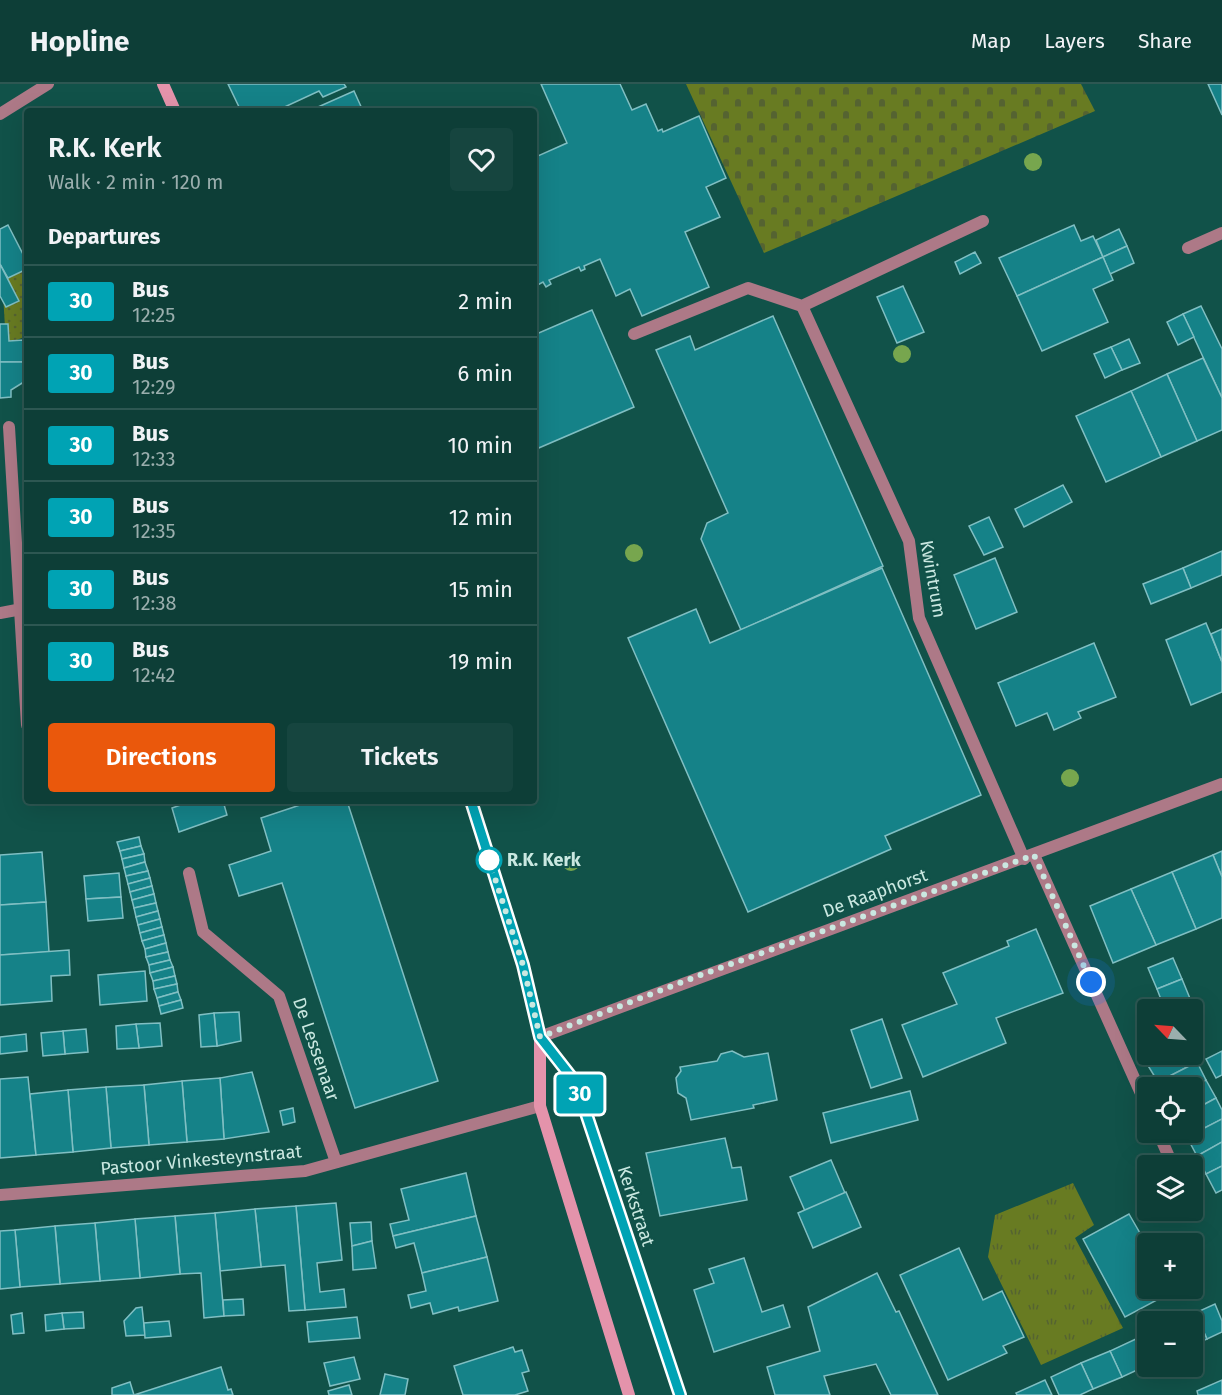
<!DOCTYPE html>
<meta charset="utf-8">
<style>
body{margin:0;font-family:"Fira Sans",sans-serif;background:#16453f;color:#f1f3f6;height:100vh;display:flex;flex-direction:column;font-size:22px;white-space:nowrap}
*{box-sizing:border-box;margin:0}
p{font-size:20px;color:#9aaead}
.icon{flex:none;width:33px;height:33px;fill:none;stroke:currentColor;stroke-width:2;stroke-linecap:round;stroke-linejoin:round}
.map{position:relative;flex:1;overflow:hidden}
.details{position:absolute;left:24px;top:24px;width:513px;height:696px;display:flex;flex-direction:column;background:#0d3e37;border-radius:6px;box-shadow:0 6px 24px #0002,0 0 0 2px #2d5752}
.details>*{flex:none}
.badge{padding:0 12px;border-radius:4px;font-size:21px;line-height:39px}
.needle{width:39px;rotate:295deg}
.fabs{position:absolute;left:1137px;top:915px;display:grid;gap:12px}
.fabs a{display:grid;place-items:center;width:66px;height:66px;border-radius:6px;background:#0d3e37;box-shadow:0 6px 24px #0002,0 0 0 2px #2d5752;font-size:30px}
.you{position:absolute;width:30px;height:30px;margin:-15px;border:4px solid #fff;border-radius:50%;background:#1a73e8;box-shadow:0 0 0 9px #1a73e833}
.map>.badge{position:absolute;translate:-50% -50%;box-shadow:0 0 0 3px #fff}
h2{padding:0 24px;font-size:22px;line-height:54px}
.round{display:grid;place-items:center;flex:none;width:63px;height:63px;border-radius:6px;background:#16453f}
.summary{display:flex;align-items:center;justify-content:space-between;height:102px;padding:0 24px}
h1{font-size:28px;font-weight:600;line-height:45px}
.button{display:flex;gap:12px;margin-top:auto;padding:12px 24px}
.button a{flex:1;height:69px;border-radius:6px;background:#ea580c;color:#fff;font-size:24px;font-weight:600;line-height:69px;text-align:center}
.button a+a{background:#16453f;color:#f1f3f6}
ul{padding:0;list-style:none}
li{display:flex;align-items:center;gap:18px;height:72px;padding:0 24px;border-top:2px solid #2d5752}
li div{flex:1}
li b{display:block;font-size:22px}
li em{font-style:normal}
li .badge{min-width:66px;font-weight:700;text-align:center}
header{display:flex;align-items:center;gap:36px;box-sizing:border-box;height:84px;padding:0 30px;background:#0d3e37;border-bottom:2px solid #2d5752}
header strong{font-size:28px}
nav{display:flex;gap:33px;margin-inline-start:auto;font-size:21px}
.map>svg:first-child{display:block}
.grass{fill:url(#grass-tufts)}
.cemetery{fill:url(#cemetery-stones)}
.park{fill:url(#park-dots)}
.building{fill:#158288;stroke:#80bfc3;stroke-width:1.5}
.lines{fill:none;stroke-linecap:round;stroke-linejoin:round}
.lane{stroke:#ad7987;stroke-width:12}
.street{stroke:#ad7987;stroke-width:12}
.secondary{stroke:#e493ab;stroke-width:12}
.tree{fill:#77a64e}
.line-casing{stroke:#fff;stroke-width:14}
.line{stroke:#00a3b4;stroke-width:9}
.walk{stroke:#cae8e1;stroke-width:6;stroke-dasharray:0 10.8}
.stop-dot{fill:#fff;stroke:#00a3b4;stroke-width:3}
.labels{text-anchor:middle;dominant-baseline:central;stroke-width:4.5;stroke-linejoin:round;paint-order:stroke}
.street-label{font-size:18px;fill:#cae8e1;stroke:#115249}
.stop-label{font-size:18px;font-weight:bold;fill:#cae8e1;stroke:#115249;text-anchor:start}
</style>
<header>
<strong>Hopline</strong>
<nav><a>Map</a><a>Layers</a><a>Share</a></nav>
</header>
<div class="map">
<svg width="1222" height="1311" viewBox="0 0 1222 1311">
<defs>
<pattern id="grass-tufts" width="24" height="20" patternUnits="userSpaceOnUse" patternTransform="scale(1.5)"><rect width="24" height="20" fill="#687b22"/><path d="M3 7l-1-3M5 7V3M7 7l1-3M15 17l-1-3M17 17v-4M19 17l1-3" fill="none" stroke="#556331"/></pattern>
<pattern id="cemetery-stones" width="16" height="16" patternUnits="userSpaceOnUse" patternTransform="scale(1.5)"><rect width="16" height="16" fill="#687b22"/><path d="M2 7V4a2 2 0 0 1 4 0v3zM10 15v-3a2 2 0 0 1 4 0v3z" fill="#556331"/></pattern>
<pattern id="park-dots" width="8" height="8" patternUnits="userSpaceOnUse" patternTransform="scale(1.5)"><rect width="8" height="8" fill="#687b22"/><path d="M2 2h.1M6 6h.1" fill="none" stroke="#556331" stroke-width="1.8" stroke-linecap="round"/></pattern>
</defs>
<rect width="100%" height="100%" fill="#115249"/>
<polygon class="grass" points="1073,1099 1094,1141 1075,1154 1123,1244 1041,1281 988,1173 995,1131"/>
<polygon class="cemetery" points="686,0 1081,0 1095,27 764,169"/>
<polygon class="park" points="27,170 27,252 6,260 2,193"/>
<g class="building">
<polygon points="228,0 344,0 346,3 323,13 319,7 276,27 241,27"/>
<polygon points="541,0 620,0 632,26 646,20 658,47 662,45 663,48 699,32 726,94 706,103 720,133 685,148 709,203 642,232 630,205 616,212 600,175 584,182 585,185 581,187 579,183 549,196 551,200 546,203 543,198 534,203 534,69 538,72 567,59"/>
<polygon points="1208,0 1222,0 1222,31"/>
<polygon points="354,7 363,27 309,27"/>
<polygon points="8,141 27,178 27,185 8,194 0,180 0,145"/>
<polygon points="1074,141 1081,157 1093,152 1103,173 1017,212 999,174"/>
<polygon points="1119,145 1127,162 1103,173 1096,156"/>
<polygon points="1127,162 1134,179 1110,190 1103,173"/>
<polygon points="975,168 981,179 960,190 955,178"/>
<polygon points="1103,173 1113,196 1093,205 1108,238 1042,267 1017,212"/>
<polygon points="0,180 19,217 6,223 0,212"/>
<polygon points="903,202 924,248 897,259 877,213"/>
<polygon points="1201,222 1222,265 1222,314 1183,230"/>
<polygon points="592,226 634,323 534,366 534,251"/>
<polygon points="1183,230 1194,253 1178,261 1167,238"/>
<polygon points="773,232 883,482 741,546 701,455 707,439 728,429 656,266 690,252 695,266"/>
<polygon points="0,240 8,240 9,257 24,256 25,278 0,278"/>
<polygon points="1129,255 1140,279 1122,286 1111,263"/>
<polygon points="1111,263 1122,286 1105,294 1094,270"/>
<polygon points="1203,274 1222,314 1222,346 1197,357 1167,290"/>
<polygon points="0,278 27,278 27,296 11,306 11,313 0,314"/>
<polygon points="1167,290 1197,357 1161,373 1131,307"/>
<polygon points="1131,307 1161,373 1106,398 1076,332"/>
<polygon points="1063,401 1072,418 1024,443 1015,425"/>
<polygon points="989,433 1003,463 984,471 969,442"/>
<polygon points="1222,467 1222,491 1191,504 1183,484"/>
<polygon points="995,474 1017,528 976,545 954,491"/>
<polygon points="882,484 981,711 885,752 891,765 748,828 628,554 696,525 710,559"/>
<polygon points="1183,484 1191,504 1151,520 1143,500"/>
<polygon points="1206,539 1222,578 1222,608 1191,621 1166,556"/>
<polygon points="1222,545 1222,578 1211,550"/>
<polygon points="1094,559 1116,613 1078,628 1081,634 1054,646 1047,629 1016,642 998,599"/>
<polygon points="192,717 223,717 227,731 179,748 172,724"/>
<polygon points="312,717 347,717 438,997 355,1024 282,799 239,812 229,781 271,767 261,734"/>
<polygon points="139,753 141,762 120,767 117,758"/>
<polygon points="141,762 144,770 122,775 120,767"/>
<polygon points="1222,767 1222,793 1213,771"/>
<polygon points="42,768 46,818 0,821 0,771"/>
<polygon points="144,770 145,778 124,784 122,775"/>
<polygon points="1213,771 1222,793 1222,834 1196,845 1172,788"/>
<polygon points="145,778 148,787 126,792 124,784"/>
<polygon points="148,787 150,794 128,800 126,792"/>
<polygon points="1172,788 1196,845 1156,861 1131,805"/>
<polygon points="119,789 121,813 86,815 84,792"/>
<polygon points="150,794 152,802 130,808 128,800"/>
<polygon points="152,802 154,810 132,816 130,808"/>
<polygon points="1131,805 1156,861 1113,879 1090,822"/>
<polygon points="154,810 156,819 134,824 132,816"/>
<polygon points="121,813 123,834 88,837 86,815"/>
<polygon points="46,818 49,868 0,871 0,821"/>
<polygon points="156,819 158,827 136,833 134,824"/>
<polygon points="158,827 160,835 138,841 136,833"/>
<polygon points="160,835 162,843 140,849 138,841"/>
<polygon points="162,843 164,851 142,857 140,849"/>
<polygon points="1036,845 1063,909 996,934 1006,959 923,993 902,941 957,920 943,889 1009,862 1007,857"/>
<polygon points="164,851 166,859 145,865 142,857"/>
<polygon points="166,859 168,868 146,873 145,865"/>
<polygon points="69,866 70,891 51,892 52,917 0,921 0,871"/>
<polygon points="168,868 170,876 149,881 146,873"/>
<polygon points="1173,874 1182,895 1157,905 1148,884"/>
<polygon points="170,876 173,883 150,889 149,881"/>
<polygon points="173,883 175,892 153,897 150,889"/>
<polygon points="145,887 147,917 100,921 98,891"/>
<polygon points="175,892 177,900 154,905 153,897"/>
<polygon points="1182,895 1198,934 1192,936 1192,926 1165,926 1157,905"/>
<polygon points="177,900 178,908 157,914 154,905"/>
<polygon points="178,908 181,916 159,922 157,914"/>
<polygon points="181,916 183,924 161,930 159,922"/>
<polygon points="239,928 241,957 217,962 214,929"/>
<polygon points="214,929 217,962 201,963 199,931"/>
<polygon points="882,935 902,994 871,1004 851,946"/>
<polygon points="160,939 162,962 139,964 136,940"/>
<polygon points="136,940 139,964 117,965 116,942"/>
<polygon points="86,945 88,968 65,970 63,947"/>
<polygon points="63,947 65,970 43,972 41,949"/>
<polygon points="26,950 27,967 0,970 0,953"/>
<polygon points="1148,954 1148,970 1165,970 1147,980 1137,960"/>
<polygon points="732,967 744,973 768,969 777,1016 753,1021 754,1024 691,1036 686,1014 678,1009 676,994 681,987 680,983 717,977 721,970"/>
<polygon points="1222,967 1222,991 1216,994 1206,975"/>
<polygon points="1165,970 1192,970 1197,978 1158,998 1147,980"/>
<polygon points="1197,978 1206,996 1192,1004 1160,1004 1158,998"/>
<polygon points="252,988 269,1048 224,1055 220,994"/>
<polygon points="28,993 36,1071 0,1074 0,995"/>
<polygon points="220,994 224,1055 187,1058 182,997"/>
<polygon points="1206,996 1216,1014 1192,1027 1192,1004"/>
<polygon points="182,997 187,1058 149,1061 144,1001"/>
<polygon points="144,1001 149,1061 111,1064 106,1003"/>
<polygon points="106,1003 111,1064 73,1068 68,1006"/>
<polygon points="68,1006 73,1068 36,1071 30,1010"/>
<polygon points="910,1007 918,1036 831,1059 823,1029"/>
<polygon points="1216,1014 1222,1026 1222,1035 1187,1053 1184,1048 1192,1048 1192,1027"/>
<polygon points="293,1024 295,1038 283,1041 280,1027"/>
<polygon points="1222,1035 1222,1058 1197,1072 1187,1053"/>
<polygon points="725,1054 732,1084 741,1083 747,1116 660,1132 646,1069"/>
<polygon points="1222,1058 1222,1082 1206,1090 1197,1072"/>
<polygon points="831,1076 845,1109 805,1127 790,1093"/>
<polygon points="1222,1082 1222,1106 1216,1109 1206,1090"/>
<polygon points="466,1089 476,1132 393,1152 390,1140 409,1136 401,1105"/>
<polygon points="846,1108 861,1143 813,1164 798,1129"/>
<polygon points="336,1119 342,1176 317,1179 320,1208 344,1205 346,1223 305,1226 296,1122"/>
<polygon points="296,1122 305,1226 289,1227 285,1181 261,1183 255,1125"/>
<polygon points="255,1125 261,1183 220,1187 215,1129"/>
<polygon points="215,1129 224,1232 204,1234 201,1189 180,1190 175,1132"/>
<polygon points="1129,1130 1148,1163 1148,1204 1170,1204 1172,1208 1125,1233 1083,1155"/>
<polygon points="175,1132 180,1190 140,1194 135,1135"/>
<polygon points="476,1132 487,1173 422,1189 414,1159 396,1164 393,1152"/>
<polygon points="135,1135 140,1194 100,1197 95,1139"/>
<polygon points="371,1138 372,1157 352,1162 350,1139"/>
<polygon points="95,1139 100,1197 60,1200 55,1142"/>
<polygon points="55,1142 60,1200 20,1203 15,1146"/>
<polygon points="15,1146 20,1203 0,1205 0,1147"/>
<polygon points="372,1157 376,1184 353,1186 352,1162"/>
<polygon points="959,1164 983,1216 1002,1207 1024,1253 1003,1262 1007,1269 948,1296 900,1191"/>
<polygon points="487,1173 498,1217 459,1227 458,1223 433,1230 430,1219 411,1224 408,1211 426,1207 422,1189"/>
<polygon points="744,1174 762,1228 783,1221 790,1243 714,1268 694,1206 714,1199 709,1185"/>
<polygon points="877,1189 896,1228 899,1227 938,1311 891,1311 876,1280 824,1292 830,1311 775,1311 767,1283 820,1267 808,1223"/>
<polygon points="243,1215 244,1231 224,1232 223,1216"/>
<polygon points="1215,1220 1222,1237 1222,1248 1207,1255 1195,1229"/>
<polygon points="142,1223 145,1251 126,1252 124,1237 136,1224"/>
<polygon points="83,1228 84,1244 64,1245 62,1229"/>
<polygon points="22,1229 24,1249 13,1250 11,1231"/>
<polygon points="62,1229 64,1245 46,1247 45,1231"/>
<polygon points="1195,1229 1207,1255 1192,1261 1192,1238 1176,1238"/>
<polygon points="357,1233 360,1254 309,1258 307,1238"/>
<polygon points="169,1237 171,1252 145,1254 144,1239"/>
<polygon points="1148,1250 1148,1274 1138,1254"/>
<polygon points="1138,1254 1148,1274 1148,1281 1122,1293 1110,1267"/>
<polygon points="513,1263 515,1268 522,1266 529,1287 522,1289 528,1307 515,1311 463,1311 454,1282"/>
<polygon points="1110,1267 1122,1293 1093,1305 1081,1279"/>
<polygon points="354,1273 360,1295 330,1302 324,1279"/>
<polygon points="1081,1279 1093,1305 1080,1311 1059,1311 1051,1293"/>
<polygon points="221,1283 228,1306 231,1305 233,1311 134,1311"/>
<polygon points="385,1290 408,1295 405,1311 380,1311"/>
<polygon points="1045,1296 1052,1311 1017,1311 1016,1309"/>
<polygon points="1222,1296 1222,1311 1198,1311 1197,1307"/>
<polygon points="130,1298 134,1311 112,1311 112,1304"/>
<polygon points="349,1301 352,1311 329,1311 328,1307"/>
</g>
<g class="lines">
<g class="lane">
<polyline points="9,343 27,641"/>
<polyline points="1034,771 1148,1025"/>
<polyline points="189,789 203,848 279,912 336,1078"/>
<polyline points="1158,1048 1173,1082"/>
</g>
<g class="street">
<polyline points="0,30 48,0"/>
<polyline points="1188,164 1222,149"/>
<polyline points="802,222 909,457 919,534 1024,775"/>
<polyline points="634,250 748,204 802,222 983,137"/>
<polyline points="0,529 27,524"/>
<polyline points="540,953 1222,700"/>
<polyline points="0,1111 305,1087 540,1022"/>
</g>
<g class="secondary">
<polyline points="163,0 175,27"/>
<polyline points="471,717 523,881 540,953 540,1022 629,1311"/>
<polyline points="540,953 576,999 680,1311"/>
</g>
</g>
<g class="tree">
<circle cx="1033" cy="78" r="9"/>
<circle cx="902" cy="270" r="9"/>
<circle cx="634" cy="469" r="9"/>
<circle cx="1070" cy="694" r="9"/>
<circle cx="571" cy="778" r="9"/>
</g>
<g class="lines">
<g class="line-casing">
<polyline id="line" points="471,717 523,881 540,953 576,999 680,1311"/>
</g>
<use href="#line" class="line"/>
<polyline class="walk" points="489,776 523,881 540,953 698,892 1034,771 1091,898"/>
</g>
<circle class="stop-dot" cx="489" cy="776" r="12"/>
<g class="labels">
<g class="street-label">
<text transform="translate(933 495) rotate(80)">Kwintrum</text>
<text transform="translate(875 809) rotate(-20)">De Raaphorst</text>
<text transform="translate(316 965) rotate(71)">De Lessenaar</text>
<text transform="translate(201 1076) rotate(-5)">Pastoor Vinkesteynstraat</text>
<text transform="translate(636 1122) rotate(72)">Kerkstraat</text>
</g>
<g class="stop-label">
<text x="507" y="776">R.K. Kerk</text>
</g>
</g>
</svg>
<div class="fabs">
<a><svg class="needle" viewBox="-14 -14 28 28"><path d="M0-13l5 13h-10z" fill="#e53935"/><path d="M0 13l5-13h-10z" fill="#9aaead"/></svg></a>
<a><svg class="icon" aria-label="locate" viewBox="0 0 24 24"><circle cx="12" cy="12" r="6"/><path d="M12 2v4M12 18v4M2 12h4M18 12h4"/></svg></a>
<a><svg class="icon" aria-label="layers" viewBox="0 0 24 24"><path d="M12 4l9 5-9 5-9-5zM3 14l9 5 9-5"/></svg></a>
<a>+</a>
<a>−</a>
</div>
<div class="you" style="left:1091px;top:898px"></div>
<b class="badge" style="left:580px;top:1010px;background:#00a3b4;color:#fff">30</b>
<section class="details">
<div class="summary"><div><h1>R.K. Kerk</h1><p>Walk · 2 min · 120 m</p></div><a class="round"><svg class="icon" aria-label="heart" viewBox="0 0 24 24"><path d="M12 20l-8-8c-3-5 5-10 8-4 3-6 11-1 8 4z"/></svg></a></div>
<h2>Departures</h2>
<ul>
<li><span class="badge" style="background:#00a3b4;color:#fff">30</span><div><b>Bus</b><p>12:25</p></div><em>2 min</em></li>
<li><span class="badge" style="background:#00a3b4;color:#fff">30</span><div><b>Bus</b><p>12:29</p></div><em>6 min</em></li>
<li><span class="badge" style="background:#00a3b4;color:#fff">30</span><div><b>Bus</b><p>12:33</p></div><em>10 min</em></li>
<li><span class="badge" style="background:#00a3b4;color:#fff">30</span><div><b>Bus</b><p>12:35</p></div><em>12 min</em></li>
<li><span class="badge" style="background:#00a3b4;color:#fff">30</span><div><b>Bus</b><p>12:38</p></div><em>15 min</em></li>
<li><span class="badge" style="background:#00a3b4;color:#fff">30</span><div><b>Bus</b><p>12:42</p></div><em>19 min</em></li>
</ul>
<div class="button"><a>Directions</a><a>Tickets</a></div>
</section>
</div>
